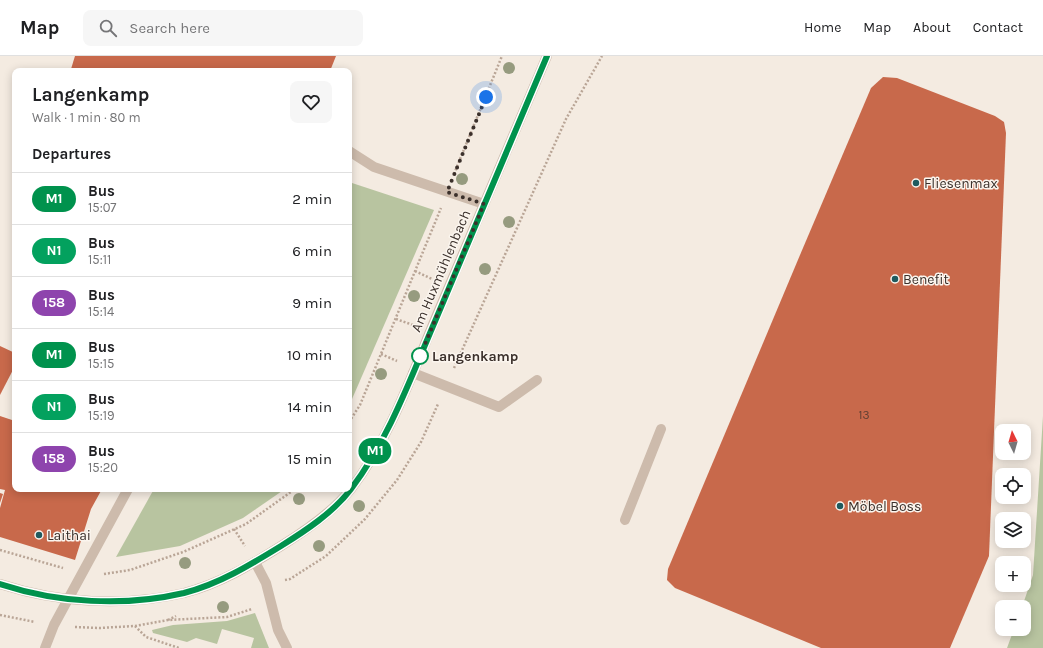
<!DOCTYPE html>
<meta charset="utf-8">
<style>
body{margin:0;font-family:Karla,sans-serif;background:#f6f6f6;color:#202124;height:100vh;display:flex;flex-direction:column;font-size:15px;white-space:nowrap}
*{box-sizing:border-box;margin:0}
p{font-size:13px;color:#757577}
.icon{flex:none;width:22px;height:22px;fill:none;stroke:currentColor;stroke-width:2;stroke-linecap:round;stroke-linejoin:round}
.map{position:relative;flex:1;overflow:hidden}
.side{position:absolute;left:12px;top:12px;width:340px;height:424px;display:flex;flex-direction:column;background:#fff;border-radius:8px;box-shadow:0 2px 10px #0003}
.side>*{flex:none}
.badge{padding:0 8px;border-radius:13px;font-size:14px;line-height:26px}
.needle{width:26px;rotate:355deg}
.buttons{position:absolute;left:995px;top:368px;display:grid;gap:8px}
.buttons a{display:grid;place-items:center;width:36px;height:36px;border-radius:8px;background:#fff;box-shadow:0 2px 10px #0003;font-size:20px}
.you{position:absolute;width:20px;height:20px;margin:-10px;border:3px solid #fff;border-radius:50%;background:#1a73e8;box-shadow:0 0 0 6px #1a73e833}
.map>.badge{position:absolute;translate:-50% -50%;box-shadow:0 0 0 2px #fff}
h2{padding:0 20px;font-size:15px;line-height:36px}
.round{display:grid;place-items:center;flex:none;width:42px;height:42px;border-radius:8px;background:#f6f6f6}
.headline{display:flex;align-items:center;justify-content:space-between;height:68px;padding:0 20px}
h1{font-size:19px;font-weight:700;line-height:30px}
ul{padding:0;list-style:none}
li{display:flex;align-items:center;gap:12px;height:52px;padding:0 20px;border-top:1px solid #e0e0e0}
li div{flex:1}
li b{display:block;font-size:15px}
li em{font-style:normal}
li .badge{min-width:44px;font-weight:700;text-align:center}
header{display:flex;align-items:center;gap:24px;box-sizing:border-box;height:56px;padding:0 20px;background:#fff;border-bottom:1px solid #e0e0e0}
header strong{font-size:19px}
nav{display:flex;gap:22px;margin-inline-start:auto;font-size:14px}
.search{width:280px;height:36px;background:#f6f6f6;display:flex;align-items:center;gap:10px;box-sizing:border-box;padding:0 14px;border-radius:8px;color:#757577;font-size:15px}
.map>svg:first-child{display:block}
.green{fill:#b8c4a0}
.building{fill:#c8694b}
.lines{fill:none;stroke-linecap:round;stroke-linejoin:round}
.path{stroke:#b9a596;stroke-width:2.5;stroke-dasharray:2 2;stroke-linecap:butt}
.minor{stroke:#cdbbac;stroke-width:10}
.tree{fill:#969b7f}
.line-casing{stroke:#fff;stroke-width:9}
.line{stroke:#00924d;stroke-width:6}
.walk{stroke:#3b302b;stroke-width:4;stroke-dasharray:0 7.2}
.poi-dot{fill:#1f5a5e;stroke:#fbf5ee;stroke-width:1.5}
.stop-dot{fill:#fff;stroke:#00924d;stroke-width:2}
.labels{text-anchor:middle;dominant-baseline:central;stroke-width:3;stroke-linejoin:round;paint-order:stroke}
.number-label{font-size:12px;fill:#5e3e33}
.poi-label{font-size:14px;fill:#3b302b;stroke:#fbf5ee;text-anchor:start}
.street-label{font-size:14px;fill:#3b302b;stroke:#fbf5ee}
.stop-label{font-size:14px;font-weight:bold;fill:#3b302b;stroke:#fbf5ee;text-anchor:start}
</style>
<header>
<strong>Map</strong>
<div class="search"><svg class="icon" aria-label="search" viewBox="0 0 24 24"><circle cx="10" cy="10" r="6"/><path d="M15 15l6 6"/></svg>Search here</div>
<nav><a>Home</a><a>Map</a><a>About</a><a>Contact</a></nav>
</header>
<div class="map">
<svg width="1043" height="592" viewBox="0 0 1043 592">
<rect width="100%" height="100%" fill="#f4ebe1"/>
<g class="green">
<polygon points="349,126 434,154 349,350"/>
<polygon points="1043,360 1043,592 1007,592 1014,573 1024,573 1024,551 1022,551 1033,519"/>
<polygon points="154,433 285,433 243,462 180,490 116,501"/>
<polygon points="255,557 269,592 251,592 254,582 222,573 217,588 196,582 187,586 153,577 152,574 173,569 227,565"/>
</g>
<g class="building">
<polygon points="75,0 336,0 330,15 77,15 71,13"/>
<polygon points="883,21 897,22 995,60 1004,66 1006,77 989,500 950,592 821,592 675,532 667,524 668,513 800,199 871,32"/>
<polygon points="0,290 15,297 15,310 0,339"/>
<polygon points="0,360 15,365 15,433 102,433 91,453 75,504 0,481 0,452 5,434 0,433"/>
<polygon points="0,437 3,438 0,447"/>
</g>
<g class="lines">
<g class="path">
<polyline points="454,118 502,0"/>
<polyline points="415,215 432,223"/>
<polyline points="396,263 413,269"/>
<polyline points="381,298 397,305"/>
<polyline points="454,312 566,63 602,0"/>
<polyline points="349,366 360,349 441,152"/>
<polyline points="234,473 245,490"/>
<polyline points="0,494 63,512"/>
<polyline points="104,518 130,514 183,496 246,468 295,433"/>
<polyline points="285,524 290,523 326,500 365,463 397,424 421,386 438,348"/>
<polyline points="0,559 35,566"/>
<polyline points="168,564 176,560"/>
<polyline points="135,570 146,581 179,592"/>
<polyline points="75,571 99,572 135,570 168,564 227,561 252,553"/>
</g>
<g class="minor">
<polyline points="349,95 374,111 484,148"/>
<polyline points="413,317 499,351 537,324"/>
<polyline points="625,464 661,373"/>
<polyline points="255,506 266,527 278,574 287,592"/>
<path d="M0,528C58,547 124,551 184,537C219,528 251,509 281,490C305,475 333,456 351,433C390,382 412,318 437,259C474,173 510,86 547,0"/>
<polyline points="45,592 54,569 128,433"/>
</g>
</g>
<g class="tree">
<circle cx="509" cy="12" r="6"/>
<circle cx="462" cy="123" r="6"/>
<circle cx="509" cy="166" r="6"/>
<circle cx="485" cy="213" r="6"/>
<circle cx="414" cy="240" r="6"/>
<circle cx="381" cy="318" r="6"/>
<circle cx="299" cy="443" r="6"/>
<circle cx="359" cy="450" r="6"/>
<circle cx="319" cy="490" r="6"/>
<circle cx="185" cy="507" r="6"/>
<circle cx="223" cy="551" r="6"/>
</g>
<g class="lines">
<g class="line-casing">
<path id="line" d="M0,528C58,547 124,551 184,537C219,528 250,509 281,490C305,475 334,456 351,433C389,383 411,321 436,263C473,176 510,88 547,0"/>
</g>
<use href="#line" class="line"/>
<polyline class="walk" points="420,300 484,148 447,136 486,41"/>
</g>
<g class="poi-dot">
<circle cx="916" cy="127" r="4"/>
<circle cx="895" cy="223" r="4"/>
<circle cx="840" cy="450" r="4"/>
<circle cx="39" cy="479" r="4"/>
</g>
<circle class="stop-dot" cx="420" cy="300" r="8"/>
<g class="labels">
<g class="number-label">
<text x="864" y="359">13</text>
</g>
<g class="poi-label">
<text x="924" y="127">Fliesenmax</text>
<text x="903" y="223">Benefit</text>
<text x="848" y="450">Möbel Boss</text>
<text x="47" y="479">Laithai</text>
</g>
<g class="street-label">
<text transform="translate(441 215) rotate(-67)">Am Huxmühlenbach</text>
</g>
<g class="stop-label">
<text x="432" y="300">Langenkamp</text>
</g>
</g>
</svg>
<div class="buttons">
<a><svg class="needle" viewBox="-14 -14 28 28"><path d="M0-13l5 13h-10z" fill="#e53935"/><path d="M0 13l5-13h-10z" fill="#757577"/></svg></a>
<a><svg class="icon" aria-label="locate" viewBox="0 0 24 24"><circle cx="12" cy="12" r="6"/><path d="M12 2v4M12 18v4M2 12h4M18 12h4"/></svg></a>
<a><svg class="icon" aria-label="layers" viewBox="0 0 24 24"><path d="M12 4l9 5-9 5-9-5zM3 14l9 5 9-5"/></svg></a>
<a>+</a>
<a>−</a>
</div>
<div class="you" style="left:486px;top:41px"></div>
<b class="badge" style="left:375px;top:395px;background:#00924d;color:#fff">M1</b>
<section class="side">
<div class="headline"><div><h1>Langenkamp</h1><p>Walk · 1 min · 80 m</p></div><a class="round"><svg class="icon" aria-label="heart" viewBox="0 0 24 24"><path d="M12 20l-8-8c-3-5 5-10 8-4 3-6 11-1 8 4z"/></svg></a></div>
<h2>Departures</h2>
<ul>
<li><span class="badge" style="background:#00924d;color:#fff">M1</span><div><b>Bus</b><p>15:07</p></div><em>2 min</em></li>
<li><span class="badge" style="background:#03a15e;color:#fff">N1</span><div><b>Bus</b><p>15:11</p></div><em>6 min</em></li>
<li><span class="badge" style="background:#8e44ad;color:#fff">158</span><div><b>Bus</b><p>15:14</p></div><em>9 min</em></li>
<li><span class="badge" style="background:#00924d;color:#fff">M1</span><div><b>Bus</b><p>15:15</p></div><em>10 min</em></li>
<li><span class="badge" style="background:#03a15e;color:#fff">N1</span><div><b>Bus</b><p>15:19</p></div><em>14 min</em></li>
<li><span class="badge" style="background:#8e44ad;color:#fff">158</span><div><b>Bus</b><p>15:20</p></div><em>15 min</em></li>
</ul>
</section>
</div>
